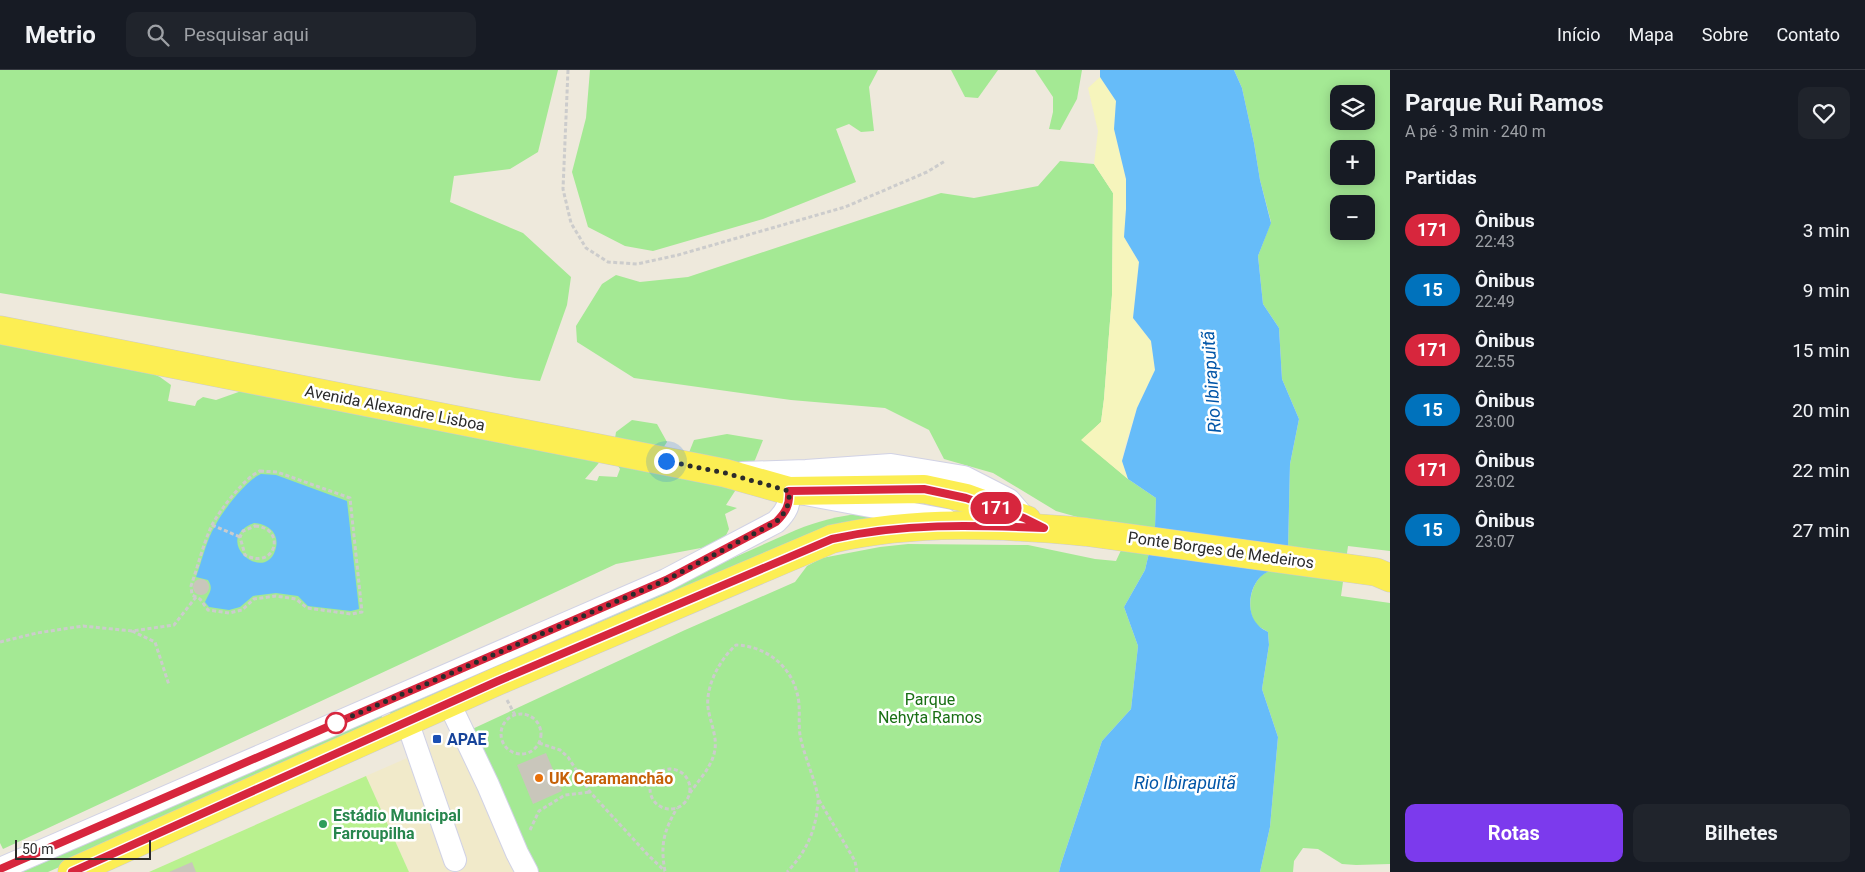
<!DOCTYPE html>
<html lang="pt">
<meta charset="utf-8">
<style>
body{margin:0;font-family:Roboto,sans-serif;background:#20242c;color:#f1f3f6;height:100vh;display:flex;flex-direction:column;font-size:19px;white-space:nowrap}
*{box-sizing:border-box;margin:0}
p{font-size:16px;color:#9ea1a6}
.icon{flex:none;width:28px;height:28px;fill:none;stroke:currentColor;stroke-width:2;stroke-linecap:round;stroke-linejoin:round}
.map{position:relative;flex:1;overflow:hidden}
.sheet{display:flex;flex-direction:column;background:#171b24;width:475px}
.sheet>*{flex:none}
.badge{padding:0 10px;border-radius:16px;font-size:18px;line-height:32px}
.fabs{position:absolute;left:1330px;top:15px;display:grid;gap:10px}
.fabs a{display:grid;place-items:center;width:45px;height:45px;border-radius:10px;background:#171b24;box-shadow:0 2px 12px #0003;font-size:25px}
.scale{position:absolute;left:15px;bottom:12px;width:136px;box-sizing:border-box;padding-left:5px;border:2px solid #2b2b2b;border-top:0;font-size:14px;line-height:18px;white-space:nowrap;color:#2b2b2b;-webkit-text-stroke:4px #fff;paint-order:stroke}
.you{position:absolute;width:25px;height:25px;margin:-12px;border:4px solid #fff;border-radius:50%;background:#1a73e8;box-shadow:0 0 0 8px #1a73e833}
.map>.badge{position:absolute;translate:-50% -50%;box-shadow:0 0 0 2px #fff}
h2{padding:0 15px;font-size:19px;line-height:45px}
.round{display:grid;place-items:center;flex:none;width:52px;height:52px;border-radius:10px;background:#20242c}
.summary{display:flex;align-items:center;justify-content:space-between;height:85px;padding:0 15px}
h1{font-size:24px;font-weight:700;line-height:38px}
.action{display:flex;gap:10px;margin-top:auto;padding:10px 15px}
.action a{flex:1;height:58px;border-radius:10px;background:#7c3aed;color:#fff;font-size:20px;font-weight:700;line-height:58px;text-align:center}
.action a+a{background:#20242c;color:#f1f3f6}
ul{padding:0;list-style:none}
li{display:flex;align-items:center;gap:15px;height:60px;padding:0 15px}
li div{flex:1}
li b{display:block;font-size:19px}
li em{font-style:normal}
li .badge{min-width:55px;font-weight:700;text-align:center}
header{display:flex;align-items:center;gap:30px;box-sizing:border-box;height:70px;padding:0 25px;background:#171b24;border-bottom:1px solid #363941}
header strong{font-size:24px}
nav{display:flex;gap:28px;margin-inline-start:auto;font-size:18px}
.search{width:350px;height:45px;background:#20242c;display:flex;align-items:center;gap:12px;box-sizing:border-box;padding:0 18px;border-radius:10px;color:#9ea1a6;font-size:19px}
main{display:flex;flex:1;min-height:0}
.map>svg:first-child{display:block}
.education{fill:#f1eaca}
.green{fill:#a4e994;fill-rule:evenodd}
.sand{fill:#f6f5bc}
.pitch{fill:#b9f18f}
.water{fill:#66bcf9;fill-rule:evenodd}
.building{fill:#c9c6bb}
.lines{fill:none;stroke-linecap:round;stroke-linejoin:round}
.minor-casing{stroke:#d1d2e5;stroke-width:24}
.major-casing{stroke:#ccc;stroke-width:29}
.path{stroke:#ccc;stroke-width:3;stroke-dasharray:4 2.5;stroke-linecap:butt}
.minor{stroke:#fff;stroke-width:22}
.major{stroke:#fcee53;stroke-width:28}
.line-casing{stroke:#fff;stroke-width:11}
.line{stroke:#d7263d;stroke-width:8}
.walk{stroke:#2b2b2b;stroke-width:5;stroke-dasharray:0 9}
.stop-dot{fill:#fff;stroke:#d7263d;stroke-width:2.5}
.transit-dot{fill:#1a4fb4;stroke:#fff;stroke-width:2}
.food-dot{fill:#e8710a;stroke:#fff;stroke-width:2}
.leisure-dot{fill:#2e9e5b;stroke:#fff;stroke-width:2}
.labels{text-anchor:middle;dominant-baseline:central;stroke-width:5;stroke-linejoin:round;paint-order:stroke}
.street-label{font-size:16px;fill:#2b2b2b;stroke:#fff}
.park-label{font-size:16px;fill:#196f14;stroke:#fff}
.transit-label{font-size:16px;font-weight:bold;fill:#164399;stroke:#fff;text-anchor:start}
.food-label{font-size:16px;font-weight:bold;fill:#c56008;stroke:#fff;text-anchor:start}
.leisure-label{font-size:16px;font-weight:bold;fill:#27864d;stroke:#fff;text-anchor:start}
.water-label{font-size:18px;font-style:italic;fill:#0256a8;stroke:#fff}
</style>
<header>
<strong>Metrio</strong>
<div class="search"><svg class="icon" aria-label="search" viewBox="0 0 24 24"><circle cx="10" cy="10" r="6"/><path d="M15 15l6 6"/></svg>Pesquisar aqui</div>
<nav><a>Início</a><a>Mapa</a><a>Sobre</a><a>Contato</a></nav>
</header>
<main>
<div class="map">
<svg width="1390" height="802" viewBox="0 0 1390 802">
<rect width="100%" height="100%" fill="#eee9dc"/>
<polygon class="education" points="455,667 515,802 409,802 366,706"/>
<g class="green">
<polygon points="0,0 558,0 538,82 510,99 454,106 450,132 523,163 571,207 567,235 540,311 515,308 0,223"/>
<polygon points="590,0 878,0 869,17 874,61 861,62 849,54 836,59 856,112 763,149 653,181 625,176 588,157 572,102 586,48"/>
<polygon points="951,0 998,0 978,28 965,27"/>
<polygon points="1035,0 1082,0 1077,29 1060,60 1049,59 1053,42 1053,27"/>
<path d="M1234,0H1390V481L1348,476L1341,526L1390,533V794L1356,795L1342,794L1318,779L1303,778L1294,791L1293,802H1260L1270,757L1278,667L1262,619L1269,575L1268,562C1265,560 1261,558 1258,556C1245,543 1249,513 1265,503C1269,501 1275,500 1279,498L1288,480L1290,394L1299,349L1282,309L1279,258L1263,234L1258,186L1271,152L1260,110L1254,73L1242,18ZM1339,24H1366V51H1339ZM1339,79H1366V106H1339ZM1339,134H1366V161H1339Z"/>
<polygon points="1060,91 1094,94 1113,123 1112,225 1104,329 1101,352 1082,370 1128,409 1156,428 1155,457 1145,500 1124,537 1138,576 1131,639 1102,671 1061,794 1059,802 515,802 455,667 685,560 795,512 807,496 822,488 880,477 908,474 1028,475 1095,489 1116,491 1123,476 1095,452 1056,441 993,403 944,389 929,360 885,338 791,330 634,308 577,272 576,256 602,214 616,205 640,212 688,207 941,123 974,128 1038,116"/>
<polygon points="0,267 131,294 160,307 171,315 168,331 195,336 197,331 203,327 216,330 247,319 303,323 321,338 352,330 606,381 598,394 585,409 597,411 599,406 617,407 620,399 612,387 616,362 632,350 657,354 667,372 656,389 686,390 694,370 727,364 763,370 755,390 726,435 737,438 725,444 729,459 722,474 616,494 3,779 0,773"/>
<path d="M863,443L885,444L393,650L389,641L796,460C818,451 839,446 863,443Z"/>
<polygon points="381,644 385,654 48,802 22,802"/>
</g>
<polygon class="sand" points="1100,7 1116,31 1114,59 1126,109 1126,139 1124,167 1139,192 1133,248 1151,271 1155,300 1137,338 1125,377 1122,391 1128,409 1081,370 1101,352 1104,329 1112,225 1113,123 1094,94 1098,61 1088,18"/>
<polygon class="pitch" points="366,706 409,802 149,802"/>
<g class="water">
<path d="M1100,0H1234L1242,18L1254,73L1260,110L1271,153L1258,186L1263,234L1279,258L1282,309L1299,349L1290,394L1288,480L1279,498C1275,500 1268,501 1264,504C1249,514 1245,542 1258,555C1260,558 1265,560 1268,562L1269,575L1262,619L1278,667L1270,757L1260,802H1059L1061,794L1102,671L1131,639L1138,576L1124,537L1145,500L1155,457L1156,428L1128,409L1122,391L1137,338L1155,300L1151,271L1133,248L1139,192L1124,167L1126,139V109L1114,59L1116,31L1100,7Z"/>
<path d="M261,404L276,405L347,431L359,539L351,541L308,536L298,526L276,523L253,526L240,537L229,540L209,537L205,532C209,523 214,519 208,510L196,507C202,491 206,471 215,456C222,442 246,410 261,404ZM254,453C269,454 281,464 275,481C263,514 211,469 254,453Z"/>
</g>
<g class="building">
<circle cx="201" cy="517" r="8"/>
<polygon points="546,683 562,721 533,734 517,695"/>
<polygon points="192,792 196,802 169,802"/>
</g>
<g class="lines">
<g class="minor-casing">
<g id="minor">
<polyline points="743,403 806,401 891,395 964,407 1009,430 1022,445"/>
<polyline points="449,633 488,715 517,783 527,802"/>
<polyline points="407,651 455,790"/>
<path d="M0,799L666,510L776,452C786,442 790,435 789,421L946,450"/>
</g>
</g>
<g class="major-casing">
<g id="major">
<polyline points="0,260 725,403 789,421 924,419 966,428 1027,450"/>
<path d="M72,802L498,611L832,469C916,450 1001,454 1086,462L1376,502L1390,508"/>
</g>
</g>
<g class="path">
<polyline points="568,0 563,119 571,153 586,178 608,192 637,194 678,185 845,137 927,102 945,91"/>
<path d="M260,401L277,402L350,428L362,542L351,544L307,538L296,529L276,526L254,529L242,540L229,543L208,540L200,529L192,525L191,516L193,510C199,492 204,472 212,455C220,440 245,407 260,401Z"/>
<polyline points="212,455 240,467"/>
<path d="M255,456C287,458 276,501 245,485L240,467L243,461Z"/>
<polyline points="132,561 155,572 169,615"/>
<polyline points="0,572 37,563 83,556 132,561 174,555 196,527"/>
<polyline points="507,630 515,645"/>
<circle cx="521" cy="664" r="20"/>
<polyline points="539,673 560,680 568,687 590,722 648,785 665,801"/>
<circle cx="670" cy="719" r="20"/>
<path d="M690,723C698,711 710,699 714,684C718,670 712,657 709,643C703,620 719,590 736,575C764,576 790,594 797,623C801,636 798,651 800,665C804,686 814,706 818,727C819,732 817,737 817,742C813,767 804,784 787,802"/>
<polyline points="819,730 855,791 857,802"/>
<polyline points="530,760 539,741 565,725 590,722"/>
<path d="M665,801C660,774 664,761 677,738"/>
</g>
<use href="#minor" class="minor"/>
<use href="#major" class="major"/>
</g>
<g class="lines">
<g class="line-casing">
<path id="line" d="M0,799L666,510L776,452C786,442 790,435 789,421L924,419L966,428L1024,448L1044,458C972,455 903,453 832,469L498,611L72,802"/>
</g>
<use href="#line" class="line"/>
<path class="walk" d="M336,653L666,510L776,452C786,442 790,435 789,421L725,403L666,391"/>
</g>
<circle class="stop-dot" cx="336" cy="653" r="10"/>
<rect class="transit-dot" x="432" y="664" width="10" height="10" rx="2.5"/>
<circle class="food-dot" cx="539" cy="708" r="5"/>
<circle class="leisure-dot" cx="323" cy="754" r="5"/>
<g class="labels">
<g class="street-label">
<text transform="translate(395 338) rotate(11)">Avenida Alexandre Lisboa</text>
<text transform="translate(1221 480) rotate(8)">Ponte Borges de Medeiros</text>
</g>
<g class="park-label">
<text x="930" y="629">Parque<tspan x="930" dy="18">Nehyta Ramos</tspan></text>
</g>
<g class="transit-label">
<text x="447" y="669">APAE</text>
</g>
<g class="food-label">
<text x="549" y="708">UK Caramanchão</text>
</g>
<g class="leisure-label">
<text x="333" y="745">Estádio Municipal<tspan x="333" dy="18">Farroupilha</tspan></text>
</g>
<g class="water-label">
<text transform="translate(1211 312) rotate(-94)">Rio Ibirapuitã</text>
<text x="1185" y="712">Rio Ibirapuitã</text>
</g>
</g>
</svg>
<div class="fabs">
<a><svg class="icon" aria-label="layers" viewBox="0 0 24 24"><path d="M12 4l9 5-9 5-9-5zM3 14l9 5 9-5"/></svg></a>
<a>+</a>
<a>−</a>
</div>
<div class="scale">50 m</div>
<div class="you" style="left:666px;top:391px"></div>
<b class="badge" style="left:996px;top:438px;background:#d7263d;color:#fff">171</b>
</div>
<section class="sheet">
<div class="summary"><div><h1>Parque Rui Ramos</h1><p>A pé · 3 min · 240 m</p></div><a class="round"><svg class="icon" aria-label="heart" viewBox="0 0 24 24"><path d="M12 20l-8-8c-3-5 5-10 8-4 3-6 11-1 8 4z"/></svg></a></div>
<h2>Partidas</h2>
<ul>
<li><span class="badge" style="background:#d7263d;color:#fff">171</span><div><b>Ônibus</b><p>22:43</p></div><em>3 min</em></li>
<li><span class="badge" style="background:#0072bc;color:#fff">15</span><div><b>Ônibus</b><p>22:49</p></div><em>9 min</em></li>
<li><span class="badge" style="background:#d7263d;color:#fff">171</span><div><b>Ônibus</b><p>22:55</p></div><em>15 min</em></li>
<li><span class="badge" style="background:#0072bc;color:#fff">15</span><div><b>Ônibus</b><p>23:00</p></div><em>20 min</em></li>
<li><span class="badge" style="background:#d7263d;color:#fff">171</span><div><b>Ônibus</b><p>23:02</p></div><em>22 min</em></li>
<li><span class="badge" style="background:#0072bc;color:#fff">15</span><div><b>Ônibus</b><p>23:07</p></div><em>27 min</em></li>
</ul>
<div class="action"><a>Rotas</a><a>Bilhetes</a></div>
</section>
</main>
